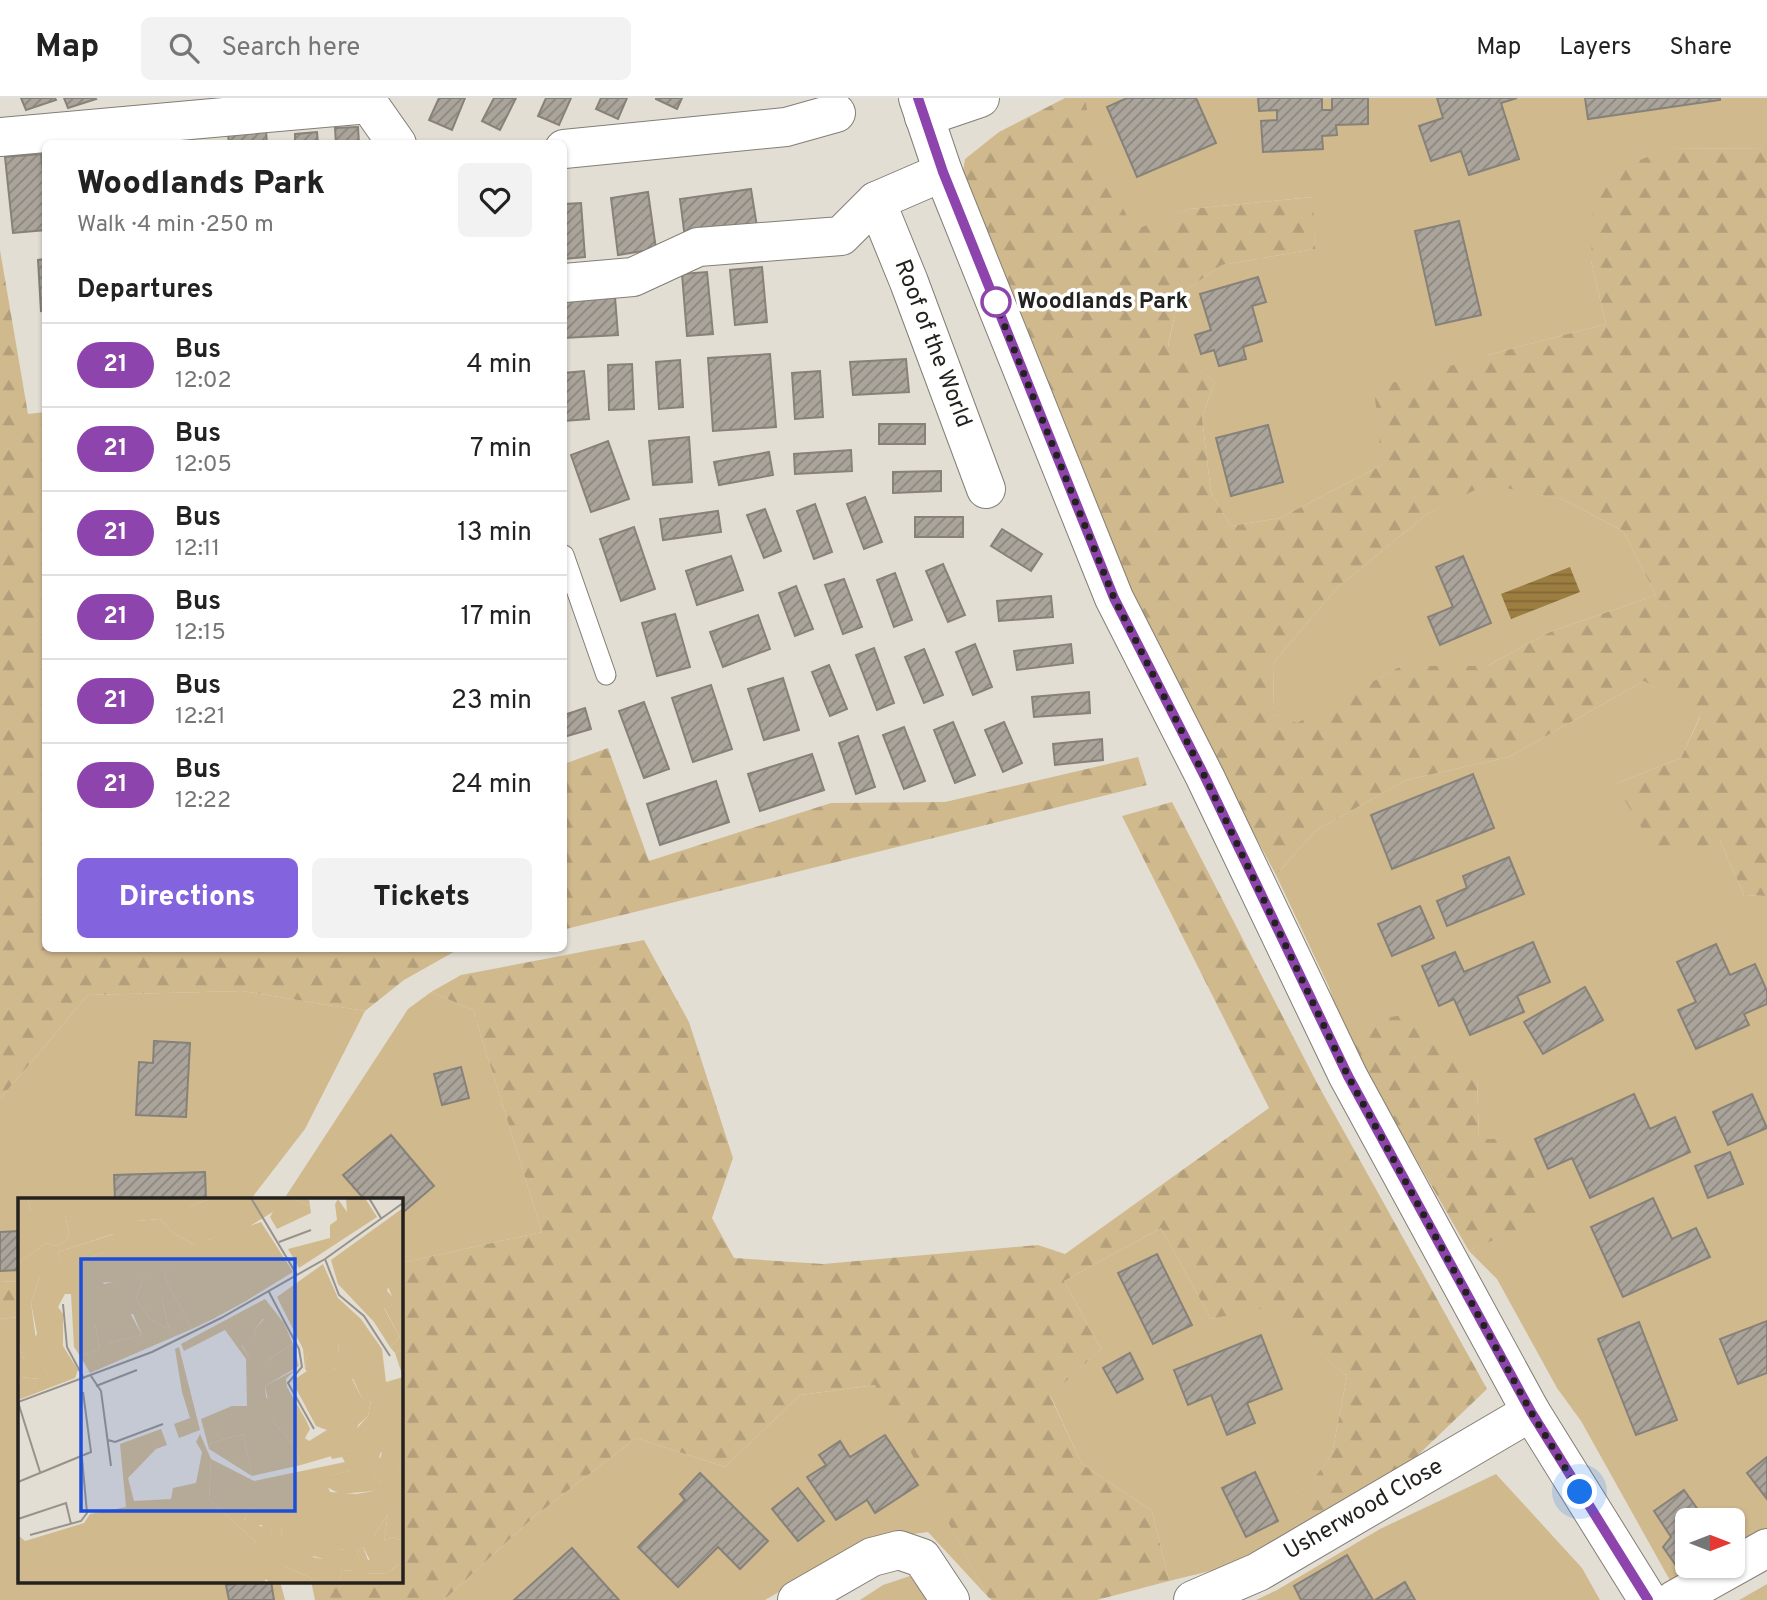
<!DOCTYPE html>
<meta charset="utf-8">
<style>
body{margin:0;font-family:Overpass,sans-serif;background:#f2f2f2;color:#222;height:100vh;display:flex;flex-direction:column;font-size:26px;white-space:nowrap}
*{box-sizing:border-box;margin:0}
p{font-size:23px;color:#767676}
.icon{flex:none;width:38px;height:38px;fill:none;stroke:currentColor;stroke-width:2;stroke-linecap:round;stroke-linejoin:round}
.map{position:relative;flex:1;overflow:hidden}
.side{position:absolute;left:42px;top:42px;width:525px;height:812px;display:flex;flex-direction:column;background:#fff;border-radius:10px;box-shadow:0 2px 5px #0004}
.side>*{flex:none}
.badge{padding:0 14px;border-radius:23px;font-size:24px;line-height:46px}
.needle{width:46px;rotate:90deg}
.controls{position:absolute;left:1675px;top:1410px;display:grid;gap:14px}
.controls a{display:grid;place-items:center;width:70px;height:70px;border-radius:10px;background:#fff;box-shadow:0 2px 5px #0004;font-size:35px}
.you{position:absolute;width:35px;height:35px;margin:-18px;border:5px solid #fff;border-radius:50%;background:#1a73e8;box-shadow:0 0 0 10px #1a73e833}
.map>.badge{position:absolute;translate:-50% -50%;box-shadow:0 0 0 4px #fff}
h2{padding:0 35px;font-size:26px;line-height:63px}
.round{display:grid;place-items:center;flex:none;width:74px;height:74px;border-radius:10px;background:#f2f2f2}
.summary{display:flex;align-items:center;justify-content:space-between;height:119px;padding:0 35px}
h1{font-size:33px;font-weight:800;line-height:52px}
.primary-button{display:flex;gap:14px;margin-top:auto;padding:14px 35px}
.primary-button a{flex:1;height:80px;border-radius:10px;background:#8463de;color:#fff;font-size:28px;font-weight:800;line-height:80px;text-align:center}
.primary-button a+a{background:#f2f2f2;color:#222}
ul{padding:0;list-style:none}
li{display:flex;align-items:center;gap:21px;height:84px;padding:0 35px;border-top:2px solid #e0e0e0}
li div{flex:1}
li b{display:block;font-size:26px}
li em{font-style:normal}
li .badge{min-width:77px;font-weight:700;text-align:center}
header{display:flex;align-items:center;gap:42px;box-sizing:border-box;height:98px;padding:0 35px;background:#fff;border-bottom:2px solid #e0e0e0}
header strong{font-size:33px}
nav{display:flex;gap:38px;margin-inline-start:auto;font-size:24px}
.search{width:490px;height:63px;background:#f2f2f2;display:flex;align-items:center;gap:18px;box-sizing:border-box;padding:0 24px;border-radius:10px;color:#767676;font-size:26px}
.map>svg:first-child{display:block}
.green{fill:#d1b98e}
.forest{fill:url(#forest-firs);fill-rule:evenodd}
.water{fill:url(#water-rules)}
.building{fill:url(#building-hatch);stroke:#878279;stroke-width:2}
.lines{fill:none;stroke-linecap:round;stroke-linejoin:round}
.service-casing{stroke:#837e75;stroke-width:21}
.minor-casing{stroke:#837e75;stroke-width:40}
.service{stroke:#fff;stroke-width:19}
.minor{stroke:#fff;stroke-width:38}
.line-casing{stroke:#fff;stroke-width:16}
.line{stroke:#8e44ad;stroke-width:10}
.walk{stroke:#24221e;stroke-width:7;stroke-dasharray:0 12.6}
.stop-dot{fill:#fff;stroke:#8e44ad;stroke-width:3.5}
.labels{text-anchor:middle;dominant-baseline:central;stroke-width:7;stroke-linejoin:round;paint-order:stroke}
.stop-label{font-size:23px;font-weight:bold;fill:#24221e;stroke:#fff;text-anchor:start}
.street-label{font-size:23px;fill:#24221e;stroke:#fff}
.inset-road{fill:none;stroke:#97938b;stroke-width:2}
.view{fill:#1d4ed8;fill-opacity:0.15;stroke:#1d4ed8;stroke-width:3.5}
.inset-edge{fill:none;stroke:#24221e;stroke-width:3.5}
</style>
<header>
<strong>Map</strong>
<div class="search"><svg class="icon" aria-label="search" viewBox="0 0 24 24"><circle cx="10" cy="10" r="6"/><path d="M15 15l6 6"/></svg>Search here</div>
<nav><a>Map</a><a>Layers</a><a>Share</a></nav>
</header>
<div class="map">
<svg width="1767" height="1502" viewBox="0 0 1767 1502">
<defs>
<pattern id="forest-firs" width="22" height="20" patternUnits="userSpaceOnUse" patternTransform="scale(1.75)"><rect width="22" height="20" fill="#d1b98e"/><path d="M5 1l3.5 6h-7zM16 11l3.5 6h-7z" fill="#b39f7a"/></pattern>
<pattern id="water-rules" width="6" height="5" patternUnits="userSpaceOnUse" patternTransform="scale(1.75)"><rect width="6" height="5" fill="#9d7e41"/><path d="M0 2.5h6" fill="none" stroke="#806736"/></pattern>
<pattern id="building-hatch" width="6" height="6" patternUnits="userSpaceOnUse" patternTransform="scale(1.75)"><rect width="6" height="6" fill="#aaa49b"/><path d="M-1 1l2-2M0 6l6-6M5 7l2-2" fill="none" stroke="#8a857e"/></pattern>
</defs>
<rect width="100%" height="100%" fill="#e3ded4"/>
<g class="green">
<polygon points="1085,0 1767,0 1767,51 1669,50 1591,163 1606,226 1488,257 1382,367 1280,420 1231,428 1211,395 1202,319 1215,284 1168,249 1179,197 1222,167 1315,151 1312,99 1190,111 1134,133 1094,54"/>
<polygon points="1487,385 1564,402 1623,433 1656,497 1550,534 1487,568 1401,568 1297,626 1274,616 1273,565 1337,490 1427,416"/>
<polygon points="1644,583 1700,618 1681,660 1615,686 1720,743 1744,797 1767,798 1767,1430 1733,1450 1732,1423 1687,1423 1687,1468 1702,1468 1672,1486 1581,1323 1557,1290 1497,1181 1469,1153 1549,1116 1479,1042 1477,978 1342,928 1329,889 1276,777 1315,733 1406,682 1509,659"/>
<polygon points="242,893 365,913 305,1031 251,1101 19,1101 19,1184 0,1183 0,1001 88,897"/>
<polygon points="431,894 473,912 542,1134 401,1165 401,1101 284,1101 408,911"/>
<polygon points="1161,1130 1211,1221 1265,1209 1347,1278 1332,1356 1293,1410 1318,1424 1243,1465 1169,1483 1152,1413 1082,1366 1050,1297 1101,1251 1064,1183"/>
<polygon points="19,1219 19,1483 280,1483 285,1502 0,1502 0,1221"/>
<polygon points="876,1287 988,1499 928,1434 869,1442 765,1502 444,1502 535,1418 636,1340 725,1369 800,1297"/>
<polygon points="1496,1376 1582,1470 1600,1502 1256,1502 1277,1492 1380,1431"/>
<polygon points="910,1478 927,1502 860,1502 883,1487"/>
<polygon points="1767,1486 1767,1502 1739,1502 1741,1501"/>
</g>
<g class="forest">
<path d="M1065,0H1085L1095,54L1134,132L1190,111L1313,99L1315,151L1222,167L1179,197L1168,248L1215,284L1202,319L1211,395L1231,428L1280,420L1382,367L1374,290L1488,257L1606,226L1591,163L1594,81L1669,50L1767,51V798L1744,797L1720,743L1661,762L1615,686L1681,660L1700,619L1644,583L1509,659L1406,682L1315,733L1276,777L1199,632L1124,483L962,80L965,61L999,34ZM1487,386L1564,402L1623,433L1656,497L1550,534L1487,568H1401L1297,625L1274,616L1273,565L1337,490L1427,416Z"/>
<polygon points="0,152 28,316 45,314 46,850 459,851 404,882 365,913 242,893 88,897 0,1001"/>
<polygon points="608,650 649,763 831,705 945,704 1138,659 1147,687 566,831 564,824 564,666"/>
<polygon points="1172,704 1317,985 1487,1291 1415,1360 1317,1424 1292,1410 1332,1356 1347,1278 1265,1210 1211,1221 1161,1130 1064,1183 1101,1251 1050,1298 1082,1366 1152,1413 1169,1483 1097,1502 992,1502 988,1499 875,1287 800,1297 725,1369 636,1340 535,1418 444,1502 315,1502 311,1483 401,1483 401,1165 542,1134 473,912 431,894 461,877 644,842 689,924 733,1060 712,1120 734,1160 823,1166 1038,1147 1065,1156 1269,1010 1122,718"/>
<polygon points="1402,917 1438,936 1477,978 1479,1041 1519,1041 1550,1117 1469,1153 1359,962 1342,928"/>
<polygon points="0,1183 19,1184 19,1219 0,1221"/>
</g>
<polygon class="water" points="1570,469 1580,494 1511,521 1501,496"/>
<g class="building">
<polygon points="21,0 55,0 56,2 26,12"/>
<polygon points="64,0 95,0 96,1 68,10"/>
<polygon points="439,0 465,0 452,32 429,22"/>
<polygon points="494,0 516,0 500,32 482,23"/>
<polygon points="546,0 571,0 559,27 538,18"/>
<polygon points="601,0 627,0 618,21 596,11"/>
<polygon points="656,0 682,0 677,11 656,1"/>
<polygon points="1127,0 1196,0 1216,45 1137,79 1107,9"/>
<polygon points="1258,0 1322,0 1322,12 1332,12 1332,0 1368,0 1368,26 1336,27 1337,37 1322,38 1323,51 1263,54 1261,23 1277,22 1277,12 1259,13"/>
<polygon points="1437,0 1517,0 1501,5 1519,61 1469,77 1461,53 1431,63 1419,28 1443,20"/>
<polygon points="1585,0 1720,0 1720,2 1588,21"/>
<polygon points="358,29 359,46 336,46 335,30"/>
<polygon points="266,33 267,46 229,46 228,36"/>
<polygon points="317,34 318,46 295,46 295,36"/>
<polygon points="190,42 191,46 157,46"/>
<polygon points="41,56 46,104 46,132 13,135 5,59"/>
<polygon points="751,91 757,129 685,140 680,101"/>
<polygon points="648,94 656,151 618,157 611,100"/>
<polygon points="581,105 585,159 564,161 564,106"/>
<polygon points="1459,123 1481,217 1436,227 1415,133"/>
<polygon points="46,161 46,212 41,213 38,162"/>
<polygon points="762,169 767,224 735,227 730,172"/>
<polygon points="707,174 713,236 687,238 682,176"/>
<polygon points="1258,179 1266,204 1252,208 1262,243 1243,249 1246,261 1219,268 1214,252 1201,256 1195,237 1211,232 1200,196"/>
<polygon points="615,199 618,237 564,240 564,202"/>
<polygon points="770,256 776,329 713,333 708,260"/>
<polygon points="906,261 909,294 853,297 850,264"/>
<polygon points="680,262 683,309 659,311 656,264"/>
<polygon points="632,266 634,311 609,312 608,267"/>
<polygon points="584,273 589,321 564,323 564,275"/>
<polygon points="820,273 823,319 795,321 792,275"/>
<rect x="879" y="326" width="46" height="20"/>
<polygon points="1268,327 1283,384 1231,398 1216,340"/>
<polygon points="689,339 692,384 653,387 649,343"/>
<polygon points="608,343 629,401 591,414 571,357"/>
<polygon points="851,352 852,373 795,376 794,356"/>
<polygon points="769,354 773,377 719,387 714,364"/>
<polygon points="941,373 941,393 893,395 893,374"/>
<polygon points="865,399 882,444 864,451 847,406"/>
<polygon points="815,406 832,454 814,461 797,413"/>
<polygon points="765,411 781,453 764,460 747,417"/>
<polygon points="718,413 721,434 663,442 660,421"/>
<rect x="915" y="419" width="48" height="20"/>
<polygon points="634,429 655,491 621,503 600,441"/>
<polygon points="1002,431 1042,456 1031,473 991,448"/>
<polygon points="731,458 743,492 697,507 686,473"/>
<polygon points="1463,458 1491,525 1440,547 1428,519 1453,509 1436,469"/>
<polygon points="943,466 965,517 948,524 926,473"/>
<polygon points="895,475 912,522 894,529 877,482"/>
<polygon points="844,481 862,529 843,536 825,487"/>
<polygon points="796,488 813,531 795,538 779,495"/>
<polygon points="1051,498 1053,519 999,523 997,503"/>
<polygon points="675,516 690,569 657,578 642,525"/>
<polygon points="758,517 770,551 723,569 710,534"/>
<polygon points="975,546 992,589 973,597 956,554"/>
<polygon points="1071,546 1073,565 1017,572 1014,553"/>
<polygon points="874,550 894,605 877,612 856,557"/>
<polygon points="924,551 943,597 924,605 905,559"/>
<polygon points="829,567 847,611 830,618 812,574"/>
<polygon points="783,580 799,632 764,642 748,591"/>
<polygon points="711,587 732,651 693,664 672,600"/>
<polygon points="1089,594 1090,615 1034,619 1032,599"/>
<polygon points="644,604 669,671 644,680 619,613"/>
<polygon points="585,610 591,631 564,639 564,617"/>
<polygon points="953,624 975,677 955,685 934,632"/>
<polygon points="1004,624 1022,665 1003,674 985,632"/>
<polygon points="904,629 925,683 904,691 883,637"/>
<polygon points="858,638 875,689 856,696 839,645"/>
<polygon points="1102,641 1103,662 1055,667 1053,646"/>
<polygon points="812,656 824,692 760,713 748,676"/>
<polygon points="1473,676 1494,730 1392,771 1371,717"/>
<polygon points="716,683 729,724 660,747 647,706"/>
<polygon points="1509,759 1524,796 1447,828 1437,803 1467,790 1463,778"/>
<polygon points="1420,808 1434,840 1392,858 1378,826"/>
<polygon points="1533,844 1550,884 1517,898 1524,914 1470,937 1454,901 1439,908 1422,868 1455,854 1464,874"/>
<polygon points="1716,846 1730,877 1755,866 1767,893 1767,906 1744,916 1749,927 1696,951 1678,912 1696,904 1677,864"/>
<polygon points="1585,889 1603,922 1543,956 1524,924"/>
<polygon points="154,943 190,945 186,1019 136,1017 139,964 153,965"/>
<polygon points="461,969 469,1000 442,1007 434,976"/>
<polygon points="1634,996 1650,1031 1675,1019 1690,1054 1590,1100 1572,1060 1548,1071 1535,1041"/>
<polygon points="1752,996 1767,1030 1728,1047 1713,1014"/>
<polygon points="391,1037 434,1088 401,1116 401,1101 364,1101 343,1077"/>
<polygon points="1730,1054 1743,1086 1708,1100 1695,1068"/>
<polygon points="205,1074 206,1101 115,1101 114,1077"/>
<polygon points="1653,1100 1672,1141 1696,1130 1710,1159 1623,1199 1591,1129"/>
<polygon points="19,1133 19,1172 0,1173 0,1134"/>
<polygon points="1157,1156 1192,1227 1153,1246 1118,1175"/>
<polygon points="1767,1223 1767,1275 1738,1286 1720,1241"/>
<polygon points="1639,1224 1677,1322 1636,1337 1598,1241"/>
<polygon points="1261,1237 1282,1291 1247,1305 1255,1325 1227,1337 1211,1297 1188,1307 1174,1272"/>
<polygon points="1130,1255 1143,1281 1117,1295 1103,1270"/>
<polygon points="885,1337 918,1387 875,1415 867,1402 836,1422 807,1379 826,1367 819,1357 840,1343 850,1359"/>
<polygon points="1767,1359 1767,1401 1747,1375"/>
<polygon points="1255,1374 1278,1423 1246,1439 1222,1390"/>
<polygon points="700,1375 768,1443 740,1471 718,1449 678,1489 638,1449 685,1402 680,1396"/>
<polygon points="798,1390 824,1423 798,1443 772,1411"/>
<polygon points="1684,1392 1706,1423 1687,1423 1687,1468 1708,1468 1687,1483 1663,1449 1671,1439 1654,1413"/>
<polygon points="572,1450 619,1502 514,1502"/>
<polygon points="1347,1457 1373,1502 1301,1502 1294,1488"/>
<polygon points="251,1483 271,1483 274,1502 229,1502 226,1487"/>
<polygon points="1405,1484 1415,1502 1375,1502"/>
</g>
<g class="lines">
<g class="service-casing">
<polyline id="service" points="564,457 606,577"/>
</g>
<g class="minor-casing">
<g id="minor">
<polyline points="367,0 369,6 397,46"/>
<polyline points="918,0 943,74 1114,500 1205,679 1348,978 1531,1314 1648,1502"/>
<polyline points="924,19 980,0"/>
<polyline points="0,39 369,6"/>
<polyline points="564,51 786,29 836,15"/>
<polyline points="876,103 909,184 986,391"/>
<polyline points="564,185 633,179 698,149 841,138 876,103 943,74"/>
<polyline points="797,1502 872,1459 899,1452 922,1460 950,1502"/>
<polyline points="1193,1502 1258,1474 1531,1314"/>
<polyline points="1674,1502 1767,1450"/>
</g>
</g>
<use href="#service" class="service"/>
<use href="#minor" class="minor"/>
</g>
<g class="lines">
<g class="line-casing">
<polyline id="line" points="918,0 943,74 1114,500 1205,679 1348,978 1531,1314 1648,1502"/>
</g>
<use href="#line" class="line"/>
<polyline class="walk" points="996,204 993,199 1114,500 1205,679 1348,978 1531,1314 1580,1394"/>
</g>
<circle class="stop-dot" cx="996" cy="204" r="14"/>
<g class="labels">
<g class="stop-label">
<text x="1017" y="204">Woodlands Park</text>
</g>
<g class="street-label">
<text transform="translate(932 246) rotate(69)">Roof of the World</text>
<text transform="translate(1364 1412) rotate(-30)">Usherwood Close</text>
</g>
</g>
<g transform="translate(18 1100)">
<rect width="385" height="385" fill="#e3ded4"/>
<path d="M0,0H10L13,15L47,16L51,35L47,44L39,48L28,45L0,65ZM99,0H193L172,9L190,42L243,24L275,74L228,103L212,102L195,121L174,131L146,78L151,70L157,73L169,67L177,47L155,35L142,21L118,23ZM328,0H347L359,19L281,70L270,51L312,40V27L319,22L317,6L320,1L329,14ZM276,1L292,8L293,15L259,31L252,19L257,10ZM385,10V111L378,108L370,89L366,110L382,139L372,149L356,124L320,86L313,62ZM96,36L101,48L70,60L86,86L95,84L124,137L91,145L77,126L82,151L62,158L56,149L53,96H47L40,109L45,116V148L60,172L29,177L23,164L22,181L2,179L0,184V87V142L5,161L19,136L13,105L22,78L42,63L40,54ZM305,66L320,100L343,121L364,151L368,184L385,179L377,155L385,151V213L330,166L321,154L320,144L289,156L287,171L285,151L259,99ZM134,76L144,101L151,131L133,122L118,101L125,81ZM246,121L266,125L275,146L248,163L232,161L224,147L237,140L236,132ZM320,170L334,181L344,200L353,202L350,218L340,227L334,252L283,267L278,250L254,222L247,188L277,172L268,181L269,189L288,222L292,231L287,240L291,243L309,232L298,228L274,183L289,173ZM225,236L234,278L191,251L193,245ZM364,254L385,271V343L375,339L366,343L370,316L356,338L294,359L311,362L320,351L330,352L325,366L334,365L335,372L324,373L322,381H295L267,368L261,364L264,328L238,321L232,309L226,321L254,333L250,342L238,344L191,301L193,261L236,283L327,264L332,266L333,273L313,277L310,289L312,294L338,296L356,293L363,285L356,281ZM345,349L350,362L366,359L372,353L382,365L370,375L346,376L339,353Z" fill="#d1b98e"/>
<path d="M10,0H99L116,11L118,23L142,21L155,35L177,47V64L169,68L172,76L161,82L151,70L146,78L174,131L72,175L62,158L82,151L77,126L85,125L91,145L124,137L115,116L104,117L95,84L74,85L70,75V60L100,48L95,36L40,54L43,66L22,78L13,105L19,149L11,151L5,161L0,142V65L28,45L39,48L47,44L51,35L47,16L28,22L13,15ZM133,77L144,101L151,131L133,122L118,101L125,81ZM193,0H291L292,8L276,1L227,31L190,42L177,41L169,32L172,9ZM356,78L385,111V151L377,155L372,149L382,139L367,111L359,107L350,82ZM222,92L228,103L195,121L197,108ZM247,101L266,125L264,128L245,121L236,132L237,140L224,148L232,161L242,156L248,163L275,146L281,168L247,188L248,199L258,210L254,222L278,250L283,267L234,278L225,236L193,245L191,251L183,221L214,208H229L228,161L207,132L166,153L163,146ZM321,120L333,133L320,144L321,154L338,170L349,166L354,183L364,186L385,213V271L363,254L361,259L370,268L368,276L360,274L356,280L364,286L356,293L322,296L307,288L312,277L332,273L324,259L314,261L312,257L334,252L331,239L350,218L353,203L344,200L335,181L327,180L320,170L290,175L287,171L289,156L306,146V133ZM161,149L182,232L161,240L156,226L172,220L164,194L157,151ZM23,163L29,177L52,170L60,172L57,180L0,202L2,179L21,181L19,167ZM143,231L149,247L138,251L110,280L116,303L153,301L155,290L178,285L184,254L178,244L182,236L193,261L191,301L238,344L243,338L250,341L254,333L245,334L244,327L234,328L226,320L232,309L226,299L235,291L238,321L245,314L264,328L262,364L267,368L295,381H322L324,373L335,372L333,365L319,371L329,352L320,351L318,360L311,362L313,371H308L305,361L286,355L287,336L300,340L316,332L325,338H356L370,316L366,343L375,339L385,343V385H252L248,381L246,385H0V337L7,343L66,325L72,316L108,309L102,246ZM345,349L355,368L362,369L372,353L381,366L370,375L347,376L339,353Z" fill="#d1b98e" fill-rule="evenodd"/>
<path class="inset-road" d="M233,0L279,77M351,0L363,20M261,44L293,32M307,61L321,97L346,118L372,158M251,94L281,151L284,169L270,185L296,231M45,106L49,149L66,181M73,178L83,193L93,268M78,188L119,172M90,242L97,244L145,226M22,274L0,204L134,154L203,120L307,61L385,5M0,284L73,254L65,194M0,321L48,305L53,326M12,337L63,323L69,315L64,260"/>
<path class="view" d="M63,61H277V313H63Z"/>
<rect width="385" height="385" class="inset-edge"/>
</g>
</svg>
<div class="controls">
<a><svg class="needle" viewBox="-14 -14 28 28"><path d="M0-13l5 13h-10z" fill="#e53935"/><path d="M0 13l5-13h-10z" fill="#767676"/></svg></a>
</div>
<div class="you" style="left:1580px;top:1394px"></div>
<section class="side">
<div class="summary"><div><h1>Woodlands Park</h1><p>Walk · 4 min · 250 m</p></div><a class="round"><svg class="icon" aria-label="heart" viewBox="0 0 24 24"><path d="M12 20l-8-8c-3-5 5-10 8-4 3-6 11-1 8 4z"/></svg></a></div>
<h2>Departures</h2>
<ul>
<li><span class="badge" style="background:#8e44ad;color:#fff">21</span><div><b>Bus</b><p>12:02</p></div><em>4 min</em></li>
<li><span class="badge" style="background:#8e44ad;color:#fff">21</span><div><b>Bus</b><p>12:05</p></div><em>7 min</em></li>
<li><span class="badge" style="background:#8e44ad;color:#fff">21</span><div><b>Bus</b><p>12:11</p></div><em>13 min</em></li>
<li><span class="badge" style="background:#8e44ad;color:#fff">21</span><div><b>Bus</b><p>12:15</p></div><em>17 min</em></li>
<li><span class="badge" style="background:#8e44ad;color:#fff">21</span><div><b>Bus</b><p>12:21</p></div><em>23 min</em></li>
<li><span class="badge" style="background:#8e44ad;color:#fff">21</span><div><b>Bus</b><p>12:22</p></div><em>24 min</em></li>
</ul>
<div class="primary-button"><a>Directions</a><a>Tickets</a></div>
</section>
</div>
